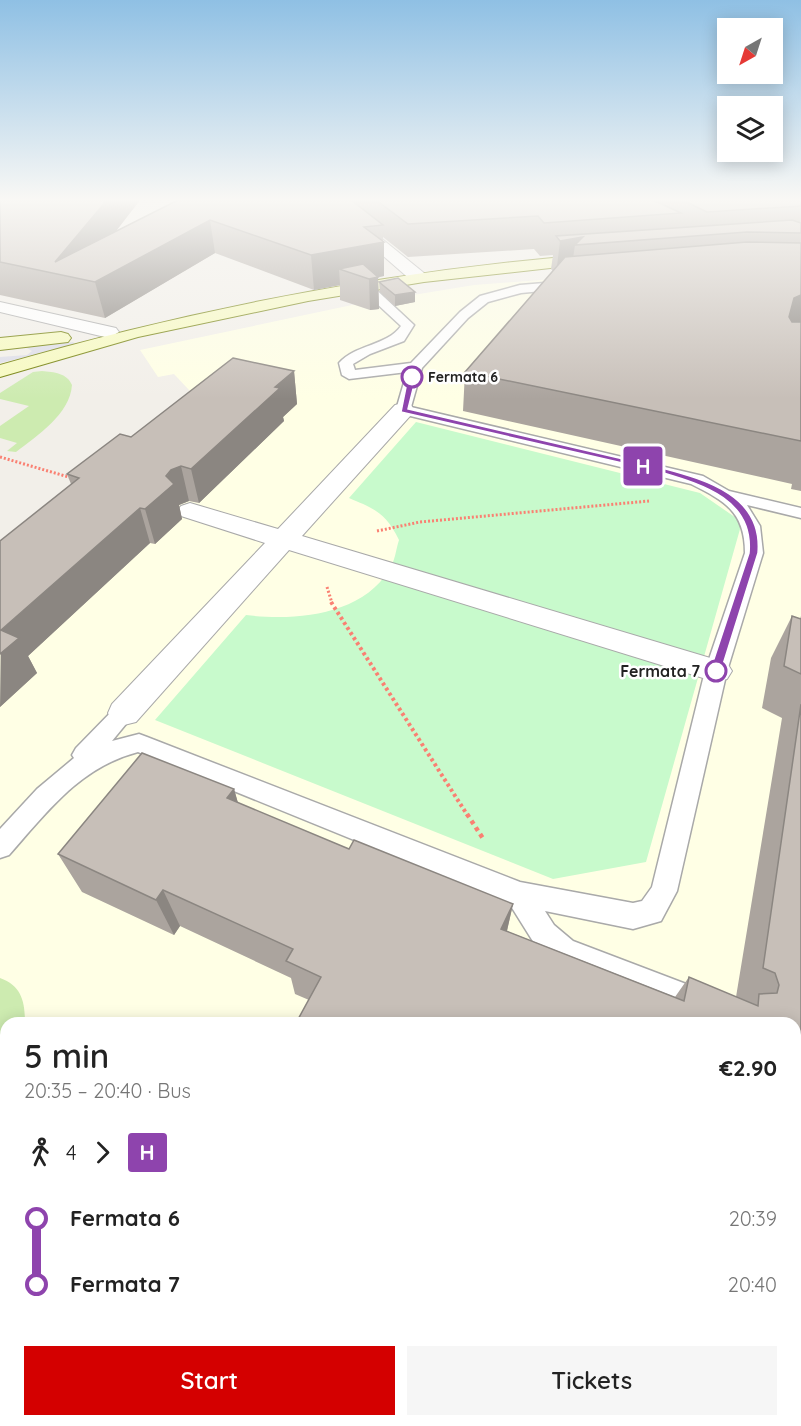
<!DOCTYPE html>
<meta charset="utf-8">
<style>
body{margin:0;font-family:Quicksand,sans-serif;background:#f6f6f6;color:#222;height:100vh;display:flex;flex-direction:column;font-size:22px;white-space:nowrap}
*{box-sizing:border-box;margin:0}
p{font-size:20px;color:#767676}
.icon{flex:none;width:33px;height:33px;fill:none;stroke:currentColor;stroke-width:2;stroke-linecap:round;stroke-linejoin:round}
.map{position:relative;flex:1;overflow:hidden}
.drawer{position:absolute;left:0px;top:1017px;width:801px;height:410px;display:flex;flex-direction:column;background:#fff;border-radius:18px 18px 0 0;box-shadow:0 3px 15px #0003}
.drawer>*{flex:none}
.badge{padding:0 12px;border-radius:4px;font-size:21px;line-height:39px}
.needle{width:39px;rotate:219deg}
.tools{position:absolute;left:717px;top:18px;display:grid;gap:12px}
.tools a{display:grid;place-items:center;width:66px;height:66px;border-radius:0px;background:#fff;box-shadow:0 3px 15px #0003;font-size:30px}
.map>.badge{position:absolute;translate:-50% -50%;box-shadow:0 0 0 3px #fff}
.legs{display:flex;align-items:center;gap:9px;height:66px;padding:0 24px;font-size:20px}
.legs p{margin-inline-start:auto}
.headline{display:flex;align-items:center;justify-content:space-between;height:102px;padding:0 24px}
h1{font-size:33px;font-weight:600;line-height:45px}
.cta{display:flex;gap:12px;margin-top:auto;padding:12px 24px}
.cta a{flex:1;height:69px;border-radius:0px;background:#d40000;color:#fff;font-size:24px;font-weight:600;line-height:69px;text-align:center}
.cta a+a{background:#f6f6f6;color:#222}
ul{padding:0 24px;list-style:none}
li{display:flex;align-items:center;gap:21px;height:66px;font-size:22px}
li i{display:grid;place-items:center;width:9px;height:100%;margin:0 8px;background:currentColor}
li i::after{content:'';width:15px;height:15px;margin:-8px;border:4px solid;border-radius:50%;background:#fff}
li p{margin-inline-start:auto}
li:first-child i{background:linear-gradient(#0000 50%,currentColor 0)}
li:last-child i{background:linear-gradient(currentColor 50%,#0000 0)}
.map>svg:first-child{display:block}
.education{fill:#ffffe5;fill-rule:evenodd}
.grass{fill:#cdebb0}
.park{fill:#c8facc}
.plaza{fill:#dddde8}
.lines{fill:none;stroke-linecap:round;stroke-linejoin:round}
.lane-casing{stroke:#a9a9a9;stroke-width:3}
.street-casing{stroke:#a9a9a9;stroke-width:2}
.secondary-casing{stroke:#707d05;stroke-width:2}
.path-far2{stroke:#fa8072;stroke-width:3;stroke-dasharray:2 2;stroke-linecap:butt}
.path-far1{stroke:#fa8072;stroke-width:4;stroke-dasharray:3 3;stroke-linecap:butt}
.path{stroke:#fa8072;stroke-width:4.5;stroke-dasharray:4 4;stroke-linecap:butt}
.lane{fill:#fff;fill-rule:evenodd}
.street{fill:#fff;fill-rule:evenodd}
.secondary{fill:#f7fabf;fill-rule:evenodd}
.wall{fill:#aba49e}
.shaded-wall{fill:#8b8681}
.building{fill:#c7bfb8;stroke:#8b8681;stroke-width:1.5}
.line-1{fill:#8e44ad;stroke:#fff;stroke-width:1.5}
.stop-1-dot{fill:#fff;stroke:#8e44ad;stroke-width:3}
.labels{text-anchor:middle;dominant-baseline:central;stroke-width:5;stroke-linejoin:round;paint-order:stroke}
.far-stop-label{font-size:14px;font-weight:bold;fill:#222;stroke:#fff;text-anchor:start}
.stop-label{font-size:16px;font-weight:bold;fill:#222;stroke:#fff;text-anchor:end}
</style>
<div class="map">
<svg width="801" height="1426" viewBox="0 0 801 1426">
<rect width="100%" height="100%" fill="#f2efe9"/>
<path class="education" d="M801,260V1426H0V591L219,405L189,390L174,374L158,377L140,350L352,305L474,285ZM6,1023H795V1420H6Z"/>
<g class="grass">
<path d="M42,371C54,372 67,373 72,385C70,414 38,435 16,452L7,451L17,443L0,438V426L29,406L0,399V393L33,372Z"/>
<path d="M0,978C22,986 25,1002 25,1023H6V1059L0,1065Z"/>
</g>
<path class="park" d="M416,422L700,493L742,522L646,862L553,879L155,720L246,615C294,621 361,616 389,570C395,562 396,549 399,540C386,513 375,509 349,498Z"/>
<polygon class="plaza" points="73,342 75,344 73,346 0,363 0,357 27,355 32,351 27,348 0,349"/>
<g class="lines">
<g class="lane-casing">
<path id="lane" d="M569,281L575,285L573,288L521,293L488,302L468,318L422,368L411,407L703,476L729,491L801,508V518L747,505L760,526L763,553L727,671L677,891L661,921L633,929L545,911L554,925L573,941L715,995L719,1006L715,1017L704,1021L553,961L534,943L509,903L138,752C80,767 47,812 9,855L0,858V829L37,789L74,758L72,755L76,748L116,707L124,705L132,707L135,713L112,741L139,734L147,737L520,882L633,903L642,901L652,887L705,671L745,553C745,512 725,501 691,484L398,413L396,410L407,372L349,379L342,375L339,363C356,344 387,346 401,326L361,289V283H369L414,325L404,341L370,354L353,364L355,370L411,363L460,312L480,296L520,285Z"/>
</g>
<g class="street-casing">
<g id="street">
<polygon points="319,200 334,200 424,273 427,277 424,281 412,281"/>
<polygon points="0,302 116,328 119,332 109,338 0,312"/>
<polygon points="403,403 411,405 414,410 411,415 302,536 727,663 732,671 727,679 716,682 289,550 136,722 124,725 112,722 108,713 112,704 265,543 181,516 177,511 181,506 190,503 278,529 395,405"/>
</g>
</g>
<g class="secondary-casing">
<g id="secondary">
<path d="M598,254L604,256L606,259L604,262L424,282L308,301L138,337L0,377V365C196,308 394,270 598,254Z"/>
<polygon points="61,332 68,334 71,338 68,342 0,350 0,338"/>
</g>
</g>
<g class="path-far2">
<polyline points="0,457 72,478"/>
<polyline points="377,531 420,522 649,501"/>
<polyline points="327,587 332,603"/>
</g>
<polyline class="path-far1" points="331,602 468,816"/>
<polyline class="path" points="467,814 484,840"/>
<use href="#lane" class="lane"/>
<use href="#street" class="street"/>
<use href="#secondary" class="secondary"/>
</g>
<g class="wall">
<polygon points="0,200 140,200 116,231 178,200 801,200 801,491 791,489 792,484 463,411 465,372 553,271 551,269 553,255 540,256 534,249 408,257 383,237 384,276 378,277 379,309 370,310 340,300 340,285 314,290 215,253 105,318 0,295"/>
<polygon points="379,282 415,292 415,302 395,306 380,292"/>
<polygon points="294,371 297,404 283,417 284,421 199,503 189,501 179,505 182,519 155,544 150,543 28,656 37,673 0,707 71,484 67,474"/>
<polygon points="792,616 800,619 801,616 801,1426 474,1426 476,1420 795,1420 309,1000 295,994 291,978 180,926 174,935 82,892 58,854 234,789 238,803 349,849 513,904 507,931 675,997 689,977 736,997 782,718 762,708 771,658"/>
</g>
<g class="shaded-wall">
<polygon points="107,200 140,200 79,279 55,262"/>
<polygon points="210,220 215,253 105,318 95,282"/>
<polygon points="583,237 575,245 571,272 556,275 560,241"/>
<polygon points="384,242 384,276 369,279 339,269 340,285 314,290 311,255"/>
<polygon points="378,277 379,309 370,310 369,279"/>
<polygon points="415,292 415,302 395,306 395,295"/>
<polygon points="801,295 801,325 781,334 794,298"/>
<polygon points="294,371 297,404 283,417 284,421 199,503 191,469 275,387"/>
<polygon points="181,466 189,501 179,505 182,519 155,544 145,509 171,470"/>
<polygon points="140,508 150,543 28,656 37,673 0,707 1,630"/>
<polygon points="234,789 245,828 227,798"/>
<polygon points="163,890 180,926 174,935 156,900"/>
<polygon points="513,904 505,939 501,929"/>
<polygon points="0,1329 6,1333 6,1356 0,1352"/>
<polygon points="248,1420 262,1420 261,1422 268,1426 247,1426 246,1425"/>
</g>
<g class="building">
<polygon points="0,200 107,200 55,262 178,200 351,200 383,225 364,227 384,242 311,255 210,220 95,282 0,262"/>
<polygon points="376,200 653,200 681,213 544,223 538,216 408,224"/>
<polygon points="682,200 801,200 801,206 707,212"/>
<polygon points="792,220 801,223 801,233 747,232 575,245 583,237 560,241 556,236"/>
<polygon points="747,242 801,243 801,295 794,298 789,317 792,322 801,322 801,441 465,372 565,257"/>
<polygon points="363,264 378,277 369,279 339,269"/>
<polygon points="398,278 415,292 395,295 379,282"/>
<polygon points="233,358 294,371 275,387 280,388 191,469 181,466 171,470 166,476 174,484 145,509 140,508 1,630 19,638 0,654 0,541 79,478 67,474 120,434 131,437"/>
<polygon points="792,616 801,619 801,674 784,666"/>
<polygon points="801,704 801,1426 484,1426 485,1420 795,1420 795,1023 296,1023 321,977 286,961 293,949 163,890 156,900 58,854 142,753 234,789 227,798 349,849 354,840 513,904 501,929 684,1001 689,977 758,1006 759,994 777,993 779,985 775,973 763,968"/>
<polygon points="0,1352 6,1356 6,1420 248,1420 246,1425 247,1426 0,1426"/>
</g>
<linearGradient id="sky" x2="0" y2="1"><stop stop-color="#8fc0e4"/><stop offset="0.5" stop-color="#f9f8f5"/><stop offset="1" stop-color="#f9f8f5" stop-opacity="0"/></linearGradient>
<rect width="801" height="399" fill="url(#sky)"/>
<path class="line-1" d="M412,374L416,377L408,409L662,468C707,480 763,496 758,553L720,674L716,675L710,671L749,553C754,498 700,484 657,471L401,412L408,377Z"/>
<g class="stop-1-dot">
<circle cx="412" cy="377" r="10"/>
<circle cx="716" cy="671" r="10"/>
</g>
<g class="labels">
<g class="far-stop-label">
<text x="428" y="377">Fermata 6</text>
</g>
<g class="stop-label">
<text x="700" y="671">Fermata 7</text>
</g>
</g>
</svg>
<div class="tools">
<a><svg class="needle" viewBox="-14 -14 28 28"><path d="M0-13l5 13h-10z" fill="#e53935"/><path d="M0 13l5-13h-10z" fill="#767676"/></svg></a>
<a><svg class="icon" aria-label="layers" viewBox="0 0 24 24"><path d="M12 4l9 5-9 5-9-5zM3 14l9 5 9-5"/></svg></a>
</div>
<b class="badge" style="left:643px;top:466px;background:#8e44ad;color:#fff">H</b>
<section class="drawer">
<div class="headline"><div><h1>5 min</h1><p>20:35 – 20:40 · Bus</p></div><b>€2.90</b></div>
<div class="legs"><svg class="icon" aria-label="walk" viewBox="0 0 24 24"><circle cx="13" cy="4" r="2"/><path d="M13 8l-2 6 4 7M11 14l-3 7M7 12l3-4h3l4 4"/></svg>4<svg class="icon" aria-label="forward" viewBox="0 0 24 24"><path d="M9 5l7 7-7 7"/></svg><b class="badge" style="background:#8e44ad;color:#fff">H</b></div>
<ul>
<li><i style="color:#8e44ad"></i><b>Fermata 6</b><p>20:39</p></li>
<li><i style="color:#8e44ad"></i><b>Fermata 7</b><p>20:40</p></li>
</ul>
<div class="cta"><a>Start</a><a>Tickets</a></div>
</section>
</div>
